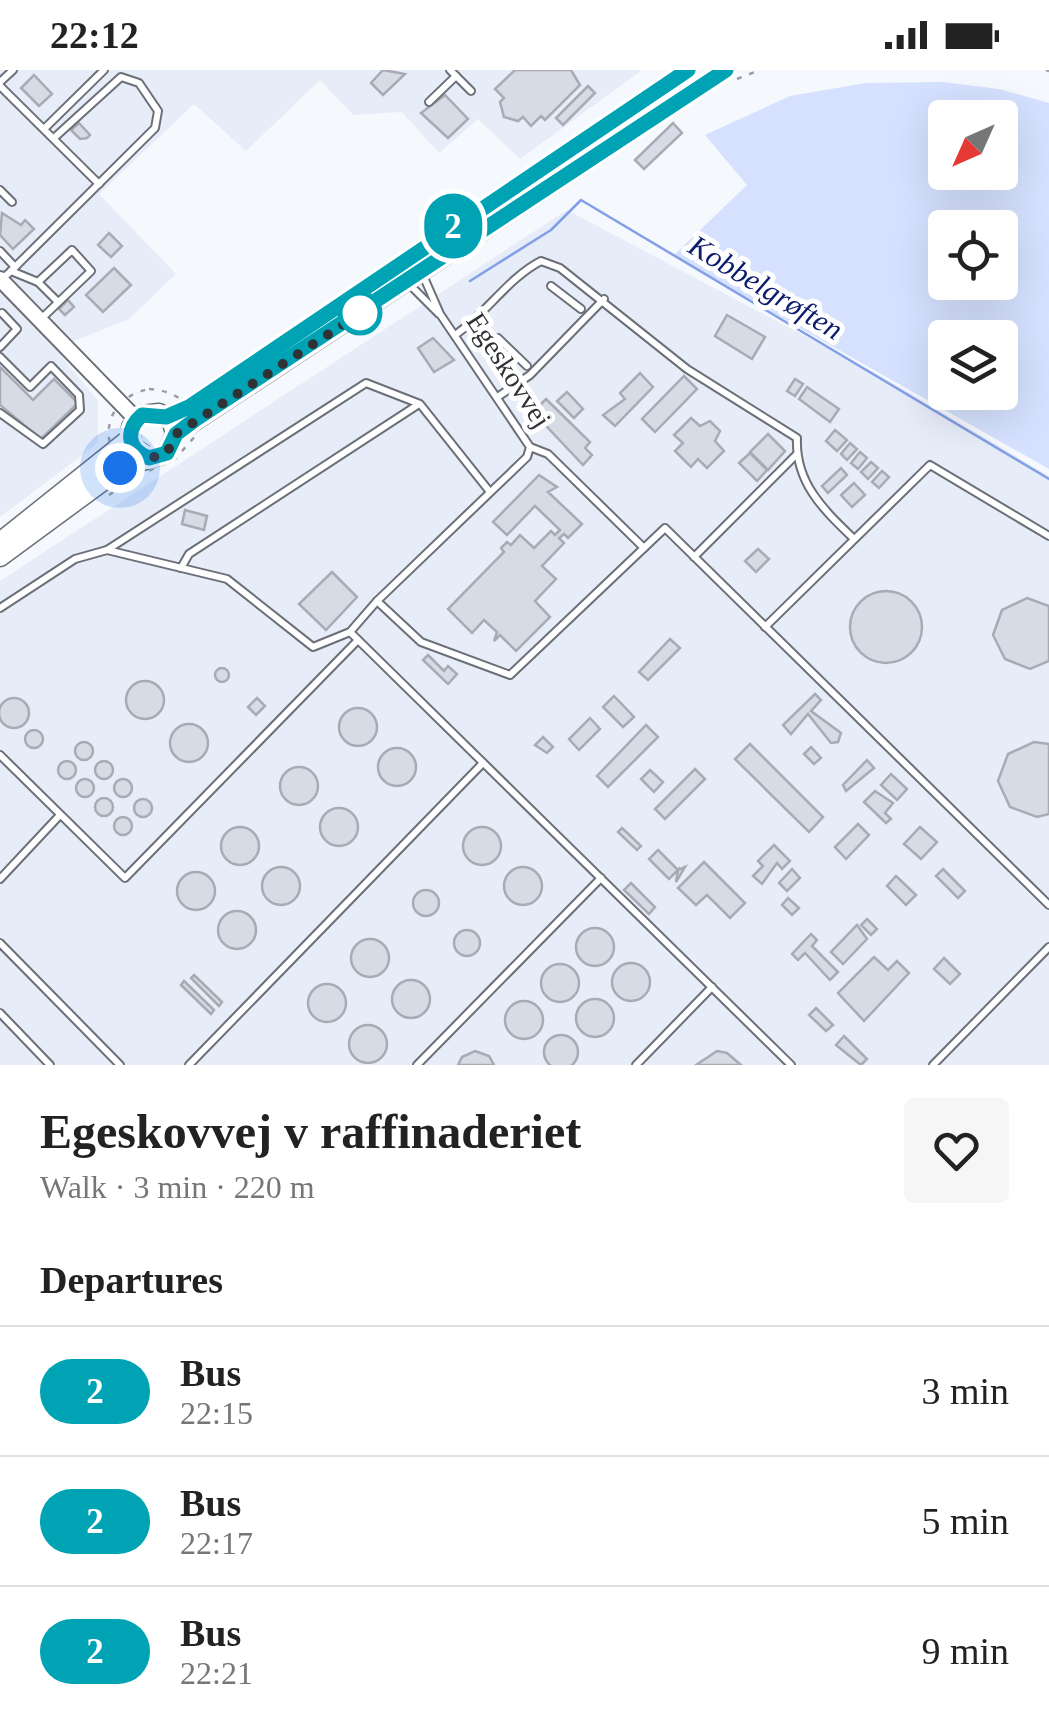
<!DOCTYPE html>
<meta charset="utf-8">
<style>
body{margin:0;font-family:Georgia,serif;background:#f6f6f6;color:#222;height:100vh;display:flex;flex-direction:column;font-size:38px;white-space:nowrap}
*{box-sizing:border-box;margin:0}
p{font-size:32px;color:#767676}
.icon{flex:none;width:55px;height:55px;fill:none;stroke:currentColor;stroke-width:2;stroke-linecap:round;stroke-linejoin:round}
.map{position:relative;height:995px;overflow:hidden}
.panel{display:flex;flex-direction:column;background:#fff;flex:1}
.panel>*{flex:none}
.badge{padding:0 20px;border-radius:32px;font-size:35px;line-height:65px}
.needle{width:65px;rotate:225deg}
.controls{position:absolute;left:928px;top:30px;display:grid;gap:20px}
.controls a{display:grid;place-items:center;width:90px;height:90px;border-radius:10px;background:#fff;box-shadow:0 10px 40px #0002;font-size:50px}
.you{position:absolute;width:50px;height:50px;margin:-25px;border:8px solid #fff;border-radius:50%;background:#1a73e8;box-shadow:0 0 0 15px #1a73e833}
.map>.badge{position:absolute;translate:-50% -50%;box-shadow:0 0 0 5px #fff}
h2{padding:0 40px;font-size:38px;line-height:90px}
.round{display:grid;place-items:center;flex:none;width:105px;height:105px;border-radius:10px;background:#f6f6f6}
.head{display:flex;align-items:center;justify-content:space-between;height:170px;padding:0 40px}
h1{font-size:48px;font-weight:800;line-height:75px}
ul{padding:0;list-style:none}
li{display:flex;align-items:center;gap:30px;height:130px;padding:0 40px;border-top:2px solid #e0e0e0}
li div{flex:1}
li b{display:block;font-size:38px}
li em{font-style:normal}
li .badge{min-width:110px;font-weight:700;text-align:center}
.status{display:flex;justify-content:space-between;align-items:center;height:70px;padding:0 50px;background:#fff;direction:ltr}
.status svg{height:28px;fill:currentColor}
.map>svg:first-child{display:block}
.built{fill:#e7ecf9}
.green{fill:#d5e1fe;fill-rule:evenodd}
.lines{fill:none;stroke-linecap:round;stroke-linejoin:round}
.stream{stroke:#829fe7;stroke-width:2.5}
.building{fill:#d7dbe5;stroke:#a8abb4;stroke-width:2.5}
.service-casing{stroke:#6b6f77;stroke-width:10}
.tertiary-casing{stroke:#6b6f77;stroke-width:18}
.primary-casing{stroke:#6b6f77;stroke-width:21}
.path{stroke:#9b9da2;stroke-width:2.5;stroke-dasharray:5 8;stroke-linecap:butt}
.service{stroke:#fff;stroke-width:6}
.tertiary{stroke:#fff;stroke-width:14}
.primary{stroke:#fff;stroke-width:18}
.line-casing{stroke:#fff;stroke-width:22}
.line{stroke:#00a3b4;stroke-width:15}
.walk{stroke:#303236;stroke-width:10;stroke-dasharray:0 18}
.stop-dot{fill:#fff;stroke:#00a3b4;stroke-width:5}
.labels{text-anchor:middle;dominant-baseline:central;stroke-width:10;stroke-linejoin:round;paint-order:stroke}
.street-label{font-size:28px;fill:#303236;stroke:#fff}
.water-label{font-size:30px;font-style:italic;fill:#0c1c6d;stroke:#fff}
</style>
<div class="status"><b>22:12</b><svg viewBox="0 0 49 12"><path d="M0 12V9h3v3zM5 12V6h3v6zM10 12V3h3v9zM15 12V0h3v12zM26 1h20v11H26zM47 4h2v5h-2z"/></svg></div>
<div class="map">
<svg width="1049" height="995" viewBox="0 0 1049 995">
<rect width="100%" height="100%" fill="#f5f8fd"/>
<g class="built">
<polygon points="0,0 642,0 520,89 478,49 439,83 402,42 353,45 320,10 246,81 194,34 99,124 176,204 129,249 74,271 61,286 98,331 98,373 0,447"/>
<polygon points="567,140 884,308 1049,406 1049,995 0,995 0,511"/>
</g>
<path class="green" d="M943,12L999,19L1049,33V399L673,186L747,115L705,65L790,26L866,13ZM945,48H1000V102H945ZM945,158H1000V212H945ZM945,268H1000V322H945Z"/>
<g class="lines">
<polyline class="stream" points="470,211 551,160 581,130 1049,409"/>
</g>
<g class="building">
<polygon points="383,0 405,4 383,25 371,13"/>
<polygon points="515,0 571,0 580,15 545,50 541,46 531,56 523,47 518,51 504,47 500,32 504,28 495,19"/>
<polygon points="34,5 52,24 39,36 21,18"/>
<polygon points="588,16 595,23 563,55 556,48"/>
<polygon points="445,25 468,49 448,68 421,43"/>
<polygon points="79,53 90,65 87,68 80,69 71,60"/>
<polygon points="673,53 682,63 644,99 635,90"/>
<polygon points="2,143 21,155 25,150 34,159 13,179 0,165"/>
<polygon points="109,163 122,176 111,187 98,175"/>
<polygon points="114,198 131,215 103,242 86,225"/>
<polygon points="68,230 74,237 65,245 59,239"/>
<polygon points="727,245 765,267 752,289 715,266"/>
<polygon points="433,268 454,290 434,302 418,278"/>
<polygon points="0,297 33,330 54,309 78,333 41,369 0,335"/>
<polygon points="640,303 653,317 615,356 603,345 625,329 620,323"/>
<polygon points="684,306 697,319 655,362 642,349"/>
<polygon points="795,309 803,314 795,326 787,321"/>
<polygon points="807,317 839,339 830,352 799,329"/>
<polygon points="567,322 583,339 574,348 557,331"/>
<polygon points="546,329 590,372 585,378 592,385 583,395 533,342"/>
<polygon points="691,348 700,356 710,351 720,361 715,371 724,381 707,398 698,389 691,397 675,381 683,373 674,365"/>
<polygon points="835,360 847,370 837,381 826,371"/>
<polygon points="768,364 785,381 768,400 750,382"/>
<polygon points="850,373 857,379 847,390 841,384"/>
<polygon points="860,382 867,388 858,399 851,393"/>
<polygon points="750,383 767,400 757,411 739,393"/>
<polygon points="871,392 878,398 868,409 861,402"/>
<polygon points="841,398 847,405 828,423 822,416"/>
<polygon points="882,401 889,407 879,418 872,412"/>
<polygon points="539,405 557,417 548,422 582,454 568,468 564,464 559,468 564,473 542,496 556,509 535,531 550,547 516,581 500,565 494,571 497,562 484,550 472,563 448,539 504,482 501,478 507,472 511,475 520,465 534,478 551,461 555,465 560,460 535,436 507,465 493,452"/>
<polygon points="854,413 865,425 852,437 841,425"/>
<polygon points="185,440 207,446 204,460 182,454"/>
<polygon points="758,479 769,489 756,502 745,491"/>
<polygon points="332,502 357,527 326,560 299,534"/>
<circle cx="886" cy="557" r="36"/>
<polygon points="1027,528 1049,536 1049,591 1030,599 1005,589 993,565 1002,540"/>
<polygon points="670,569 680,578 648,610 639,602"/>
<polygon points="428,585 444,601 448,596 457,604 448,614 423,590"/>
<circle cx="222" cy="605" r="7"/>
<circle cx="145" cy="630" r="19"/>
<polygon points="815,624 821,630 811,641 841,663 838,672 831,673 808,644 791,664 783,655"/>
<polygon points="614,626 634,647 623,657 603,637"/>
<polygon points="257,628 265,636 256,645 248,637"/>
<circle cx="14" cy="643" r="15"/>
<circle cx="358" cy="657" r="19"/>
<polygon points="590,648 600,659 579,680 569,669"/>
<circle cx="189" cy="673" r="19"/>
<polygon points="646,655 658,667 608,717 597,706"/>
<circle cx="34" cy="669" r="9"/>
<polygon points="543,667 553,677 547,683 535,675"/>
<polygon points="1034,672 1049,674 1049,744 1037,747 1010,737 998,711 1008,684"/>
<circle cx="84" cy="681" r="9"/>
<polygon points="750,674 823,747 809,762 735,689"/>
<polygon points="811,677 821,688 814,694 804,684"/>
<circle cx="397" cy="697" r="19"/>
<polygon points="867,690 874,698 846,721 843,715"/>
<circle cx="104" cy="700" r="9"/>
<circle cx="67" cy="700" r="9"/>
<circle cx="299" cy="716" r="19"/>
<polygon points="695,699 705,709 665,749 655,739"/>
<polygon points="650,700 663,712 654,722 641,709"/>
<polygon points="891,704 907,719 897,730 881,715"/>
<circle cx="85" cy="718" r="9"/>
<circle cx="123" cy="718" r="9"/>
<polygon points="875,721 893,733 885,743 891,749 886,753 864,732"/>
<circle cx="104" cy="737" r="9"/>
<circle cx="143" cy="738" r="9"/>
<circle cx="339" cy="757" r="19"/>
<circle cx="123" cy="756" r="9"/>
<polygon points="858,754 869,765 846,789 835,777"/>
<polygon points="920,757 937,772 921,789 904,774"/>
<circle cx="482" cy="776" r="19"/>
<circle cx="240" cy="776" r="19"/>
<polygon points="622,758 641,776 637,780 618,762"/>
<polygon points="774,775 790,791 782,799 777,793 762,814 753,806 763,796 758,791"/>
<polygon points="658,780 678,800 685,797 676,812 678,800 669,809 649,789"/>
<polygon points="704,792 745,833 730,848 707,825 696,835 678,818"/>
<circle cx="523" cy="816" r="19"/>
<circle cx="281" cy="816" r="19"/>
<polygon points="792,799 800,808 787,821 779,813"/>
<polygon points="943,799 965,821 958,828 936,806"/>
<circle cx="196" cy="821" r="19"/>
<polygon points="896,806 916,825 906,835 887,816"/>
<polygon points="631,813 655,837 649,844 624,820"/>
<circle cx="426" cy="833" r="13"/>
<polygon points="788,828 799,838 792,845 782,835"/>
<circle cx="237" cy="860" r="19"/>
<polygon points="867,849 877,859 871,865 861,855"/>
<polygon points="857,855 867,869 843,894 831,882"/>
<circle cx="595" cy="877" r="19"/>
<circle cx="467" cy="873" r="13"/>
<polygon points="811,864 817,870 812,876 838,902 830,910 805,883 798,890 792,884"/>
<circle cx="370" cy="888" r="19"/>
<polygon points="874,887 888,900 897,891 909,903 864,951 838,923"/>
<polygon points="944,888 960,904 950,914 934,899"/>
<circle cx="631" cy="912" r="19"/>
<circle cx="560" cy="913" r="19"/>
<polygon points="194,905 222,932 219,936 191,908"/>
<circle cx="411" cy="929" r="19"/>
<polygon points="184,911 214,940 211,944 181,915"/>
<circle cx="327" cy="933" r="19"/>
<circle cx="595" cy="948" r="19"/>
<circle cx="524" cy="950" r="19"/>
<polygon points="816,938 833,955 826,961 809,945"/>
<circle cx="368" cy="974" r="19"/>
<circle cx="561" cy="982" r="17"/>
<polygon points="844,966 867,989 861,995 836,975"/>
<polygon points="475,981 489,986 494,995 458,995 462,987"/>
<polygon points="717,981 727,983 741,995 696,995"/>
</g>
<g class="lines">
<g class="service-casing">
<g id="service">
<polyline points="450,0 471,21"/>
<polyline points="0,12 13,0"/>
<polyline points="0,16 99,114"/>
<polyline points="429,32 456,6"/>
<polyline points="45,58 104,0"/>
<polyline points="0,120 12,132"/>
<polyline points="0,181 15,197"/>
<polyline points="11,201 155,58 158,41 139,13 121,7 54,68"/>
<polyline points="422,203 440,244 530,377 527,387 377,531 421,572 510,605 665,458 1049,835"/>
<polyline points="1,210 11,201 38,212"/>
<polyline points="409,214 439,244"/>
<polyline points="551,216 581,239"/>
<polyline points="41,249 91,201 72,180 38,212 58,232"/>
<path d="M455,265C486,244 508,208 541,191L560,198L687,299L797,368C795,413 824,440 854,469"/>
<polyline points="498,268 527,296"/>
<polyline points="0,277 17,259 2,243"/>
<polyline points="0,287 30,317 51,296 79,325 80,340 43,374 0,343"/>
<polyline points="499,326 530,305 604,229"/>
<polyline points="530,377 548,384 644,478"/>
<polyline points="107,480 366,313 420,334 490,422"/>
<polyline points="694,487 796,385"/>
<polyline points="181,498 189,484 419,334"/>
<polyline points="0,538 75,489 107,480 227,509 313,577 350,562 377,531"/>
<polyline points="765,557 930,395 1049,466"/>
<polyline points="350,562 791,995"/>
<polyline points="0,685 125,808 358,570"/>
<polyline points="0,809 60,745"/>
<polyline points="0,873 120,995"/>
<polyline points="0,943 50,995"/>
<polyline points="189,995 483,693"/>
<polyline points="417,995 601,808"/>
<polyline points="636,995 712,917"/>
<polyline points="933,995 1049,877"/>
</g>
</g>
<g class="tertiary-casing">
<polyline id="tertiary" points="0,209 136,349"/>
</g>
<g class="primary-casing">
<g id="primary">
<polyline points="166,347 189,337 688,0"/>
<polyline points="175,364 726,0"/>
<polyline points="0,472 129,369"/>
<polyline points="0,487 121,398 167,383 175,364 172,352 159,343 142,345 131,357 132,376 149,388"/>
</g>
</g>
<g class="path">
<polyline points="1046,0 1049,1"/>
<polyline points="737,9 760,0"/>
<path d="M149,319C178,321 195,335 197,364L175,389L135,407C96,382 100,329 149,319Z"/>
<polyline points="109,425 131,410"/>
</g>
<use href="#service" class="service"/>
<use href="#tertiary" class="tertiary"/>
<use href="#primary" class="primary"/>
</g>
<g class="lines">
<g class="line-casing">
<path id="line" d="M688,0L189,337L166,347L142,345C125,360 127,380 149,388L167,383L176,364L196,349L726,0"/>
</g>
<use href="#line" class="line"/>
<polyline class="walk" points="120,398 167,383 176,364 376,233 360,243"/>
</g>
<circle class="stop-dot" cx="360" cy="243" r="20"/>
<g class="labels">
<g class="street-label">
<text transform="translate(509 300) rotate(57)">Egeskovvej</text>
</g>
<g class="water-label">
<text transform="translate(766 217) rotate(31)">Kobbelgrøften</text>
</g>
</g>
</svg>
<div class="controls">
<a><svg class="needle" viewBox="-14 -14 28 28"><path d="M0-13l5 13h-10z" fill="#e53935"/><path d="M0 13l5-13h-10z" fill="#767676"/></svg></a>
<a><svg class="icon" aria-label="locate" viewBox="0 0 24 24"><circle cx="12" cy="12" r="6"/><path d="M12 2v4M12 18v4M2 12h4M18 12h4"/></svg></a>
<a><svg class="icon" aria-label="layers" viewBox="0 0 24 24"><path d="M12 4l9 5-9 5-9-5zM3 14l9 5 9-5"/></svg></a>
</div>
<div class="you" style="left:120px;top:398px"></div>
<b class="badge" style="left:453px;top:156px;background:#00a3b4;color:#fff">2</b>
</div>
<section class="panel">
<div class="head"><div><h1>Egeskovvej v raffinaderiet</h1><p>Walk · 3 min · 220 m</p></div><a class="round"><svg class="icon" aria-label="heart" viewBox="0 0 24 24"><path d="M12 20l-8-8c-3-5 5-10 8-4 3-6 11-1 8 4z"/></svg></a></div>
<h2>Departures</h2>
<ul>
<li><span class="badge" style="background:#00a3b4;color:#fff">2</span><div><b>Bus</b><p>22:15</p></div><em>3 min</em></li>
<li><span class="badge" style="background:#00a3b4;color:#fff">2</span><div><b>Bus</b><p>22:17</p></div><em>5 min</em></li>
<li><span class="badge" style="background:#00a3b4;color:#fff">2</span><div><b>Bus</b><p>22:21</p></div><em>9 min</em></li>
</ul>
</section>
